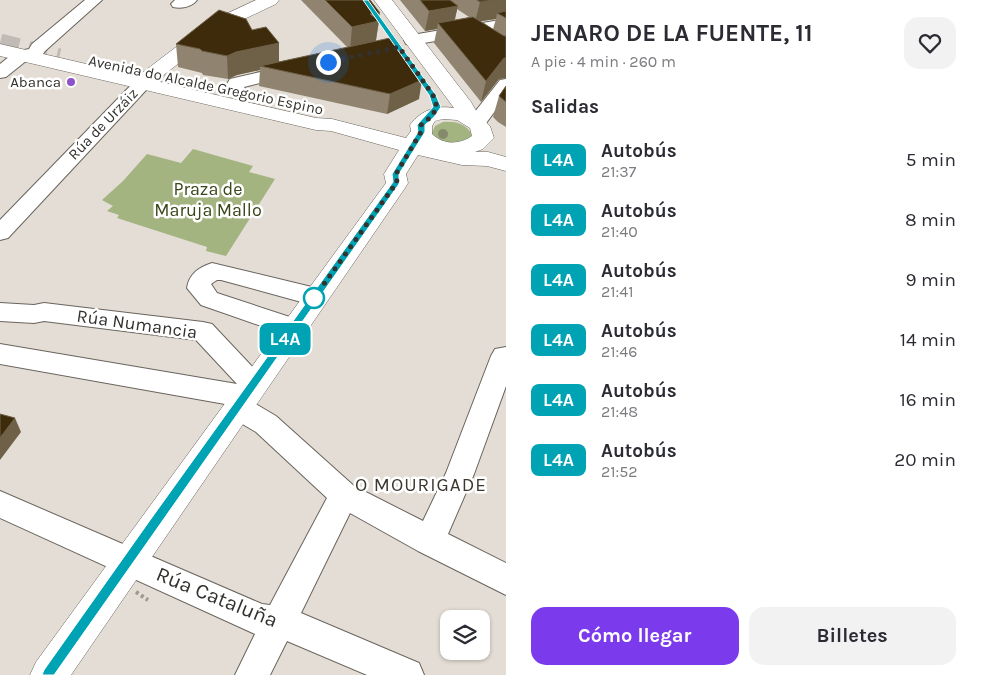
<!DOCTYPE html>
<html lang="es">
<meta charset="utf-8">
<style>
body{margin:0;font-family:Karla,sans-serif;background:#f2f2f3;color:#2b2b33;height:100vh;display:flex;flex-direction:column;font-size:19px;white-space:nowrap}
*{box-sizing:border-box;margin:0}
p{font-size:16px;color:#7c7c81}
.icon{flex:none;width:28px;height:28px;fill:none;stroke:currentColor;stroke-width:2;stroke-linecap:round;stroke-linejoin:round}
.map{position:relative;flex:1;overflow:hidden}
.sheet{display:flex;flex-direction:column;background:#fff;width:475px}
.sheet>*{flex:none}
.badge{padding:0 10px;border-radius:8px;font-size:18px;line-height:32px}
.buttons{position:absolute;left:440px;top:610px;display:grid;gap:10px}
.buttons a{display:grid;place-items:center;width:50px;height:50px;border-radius:10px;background:#fff;box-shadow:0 1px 4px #0004;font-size:25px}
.you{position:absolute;width:25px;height:25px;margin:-12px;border:4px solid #fff;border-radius:50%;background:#1a73e8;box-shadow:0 0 0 8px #1a73e833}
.map>.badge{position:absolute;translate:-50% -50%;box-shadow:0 0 0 2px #fff}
h2{padding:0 25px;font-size:19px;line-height:45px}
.round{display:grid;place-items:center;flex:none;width:52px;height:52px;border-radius:15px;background:#f2f2f3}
.head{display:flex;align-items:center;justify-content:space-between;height:85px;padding:0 25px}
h1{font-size:24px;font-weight:700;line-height:38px}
.cta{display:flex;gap:10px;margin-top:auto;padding:10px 25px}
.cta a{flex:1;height:58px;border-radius:15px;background:#7c3aed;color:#fff;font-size:20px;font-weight:700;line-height:58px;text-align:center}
.cta a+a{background:#f2f2f3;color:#2b2b33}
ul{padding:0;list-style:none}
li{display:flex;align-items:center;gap:15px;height:60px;padding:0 25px}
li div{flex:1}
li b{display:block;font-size:19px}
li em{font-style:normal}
li .badge{min-width:55px;font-weight:700;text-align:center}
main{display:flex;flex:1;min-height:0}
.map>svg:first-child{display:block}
.green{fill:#a3b480}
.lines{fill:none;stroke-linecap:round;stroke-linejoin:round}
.major-tunnel{stroke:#c0bbb4;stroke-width:19;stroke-dasharray:19 10;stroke-linecap:butt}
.minor-casing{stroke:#69645d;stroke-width:2}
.major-casing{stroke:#69645d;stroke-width:1}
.path{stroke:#9c9892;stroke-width:4;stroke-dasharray:3 3;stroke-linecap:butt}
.minor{fill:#fff;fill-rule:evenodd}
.major{fill:#fff;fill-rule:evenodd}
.tree{fill:#868a6c}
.wall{fill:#908470;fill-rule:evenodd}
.shaded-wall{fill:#6f6048}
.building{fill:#3d2b0b;stroke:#6f6048}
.line{fill:#00a3b4;stroke:#fff}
.walk{stroke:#34322f;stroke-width:5;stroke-dasharray:0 9}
.poi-dot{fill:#8e53ca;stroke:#fff;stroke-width:2}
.stop-dot{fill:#fff;stroke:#00a3b4;stroke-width:2.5}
.labels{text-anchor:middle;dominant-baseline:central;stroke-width:5;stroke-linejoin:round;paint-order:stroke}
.far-poi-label{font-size:15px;fill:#34322f;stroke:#fff;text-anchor:end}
.far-street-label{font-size:15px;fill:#34322f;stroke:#fff}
.park-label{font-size:18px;fill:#394617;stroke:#fff}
.street-label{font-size:18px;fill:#34322f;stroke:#fff}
.neighbourhood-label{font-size:19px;letter-spacing:1px;fill:#3c3831;stroke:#fff}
.near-street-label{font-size:21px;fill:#34322f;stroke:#fff}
</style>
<main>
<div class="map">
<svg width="506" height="675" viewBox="0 0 506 675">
<rect width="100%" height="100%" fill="#e3ddd5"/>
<g class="green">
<path d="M443,122C454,121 465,123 471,133V137L464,143C452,143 439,144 432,133L435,126Z"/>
<polygon points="193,149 253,166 249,172 275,179 226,256 206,251 207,247 117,218 119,215 107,211 113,206 102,200 123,181 147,154 181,163"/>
</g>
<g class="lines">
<g class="major-tunnel">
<polyline points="0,43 59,58"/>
<polyline points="120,73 209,92"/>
</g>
<g class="minor-casing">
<g id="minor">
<polygon points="85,0 102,0 45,51 41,57 26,61 6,77 0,78 0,64 15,52 29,49 32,44"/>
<path d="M175,0H197C192,7 181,9 173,7L171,4Z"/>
<polygon points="506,19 506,29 412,45 406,44 404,40 406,36 412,35"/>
<path d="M294,64L300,65L303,69L300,73L244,87L246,90L243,94C235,96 230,95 225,87L230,79Z"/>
<polygon points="142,79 148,80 151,84 148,88 8,238 0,240 0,220 136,80"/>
<polygon points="506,79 506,96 484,126 477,128 470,126 467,122 470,118 500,80"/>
<path d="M212,263L316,288L324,291L328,297L324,303L316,306L221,280H217L211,284L217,293L302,321L305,328L302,335L293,337L201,305L187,288C189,274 199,267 212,263Z"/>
<polygon points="0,303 34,305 44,303 203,322 212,324 262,377 266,384 262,391 256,394 257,396 254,403 276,416 354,486 423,521 446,473 491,356 495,349 506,347 506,386 474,474 448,534 506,563 506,595 418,551 350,513 301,613 419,663 424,675 367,675 287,641 270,675 235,675 255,634 0,518 0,491 262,604 270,605 327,498 256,432 227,415 224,407 225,404 0,364 0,344 237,384 196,340 44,321 34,323 0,321"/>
</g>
</g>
<g class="major-casing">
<path id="major" d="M256,0H279L276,4L221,30L156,81L316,118L332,119L406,138L411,131L410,125C421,110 437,105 454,108L374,0H392L471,102L478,114L490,126L494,138L483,149L475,152H488L506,157V171L487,166L462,165L418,155L406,174L408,183L405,188L71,675H30L36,662L386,183L384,174L399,150L331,131L316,130L0,56V44L138,76L209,22ZM443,119L457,120L470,128L472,136C460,145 443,145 432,134V126L435,121Z"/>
</g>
<polyline class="path" points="136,592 148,600"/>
<use href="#minor" class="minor"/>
<use href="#major" class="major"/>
</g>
<circle class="tree" cx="443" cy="134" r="5"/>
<g class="wall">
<polygon points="301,0 370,0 380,13 376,41 402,53 419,99 387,114 259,86 260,70 237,75 228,79 203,75 202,73 178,67 176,44 252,30 279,43 279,62 347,47"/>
<path d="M400,0H506V78L499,79L481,102L434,43L437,29L425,31ZM457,9L469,17L455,20ZM496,19L493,29L481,21Z"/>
<polygon points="506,86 506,127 498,122 493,117 499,96"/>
</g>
<g class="shaded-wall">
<polygon points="494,0 506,0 506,18 497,13 496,19 475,22 480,2"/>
<polygon points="458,6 453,26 438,23 437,29 425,31 429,11"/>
<polygon points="379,21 375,45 350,51 352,27"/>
<polygon points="279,43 279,66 260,66 260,70 237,75 228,79 227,56 236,52"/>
<polygon points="504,58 506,58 506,78 499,79 481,102 486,81"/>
<polygon points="422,80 419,99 387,114 390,94"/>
<polygon points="15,418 21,432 0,460 0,438"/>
</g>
<g class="building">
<polygon points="325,0 370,0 380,13 370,14 379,21 352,27"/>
<polygon points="420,0 450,0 458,6 429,11"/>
<polygon points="477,0 494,0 480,2"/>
<polygon points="219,10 246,19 252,30 266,27 279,43 236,52 227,56 202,51 200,49 176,44"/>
<polygon points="506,11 506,18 497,13"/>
<polygon points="473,17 504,36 506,36 506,58 504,58 486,81 438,23"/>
<polygon points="390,38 402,49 399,50 422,80 390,94 260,66"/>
<polygon points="506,86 506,102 499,96"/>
<polygon points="0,414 15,418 0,438"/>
</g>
<polygon class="line" points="363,0 368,0 436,95 441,107 434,117 425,125 425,132 399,174 399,184 156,530 54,675 42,675 44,670 148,523 393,182 392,174 418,132 417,125 433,107 429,95"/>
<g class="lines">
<polyline class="walk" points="314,298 397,182 396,174 421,132 421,125 432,116 437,107 433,95 399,47 328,62"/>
</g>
<circle class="poi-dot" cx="71" cy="82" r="5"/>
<circle class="stop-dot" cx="314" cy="298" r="10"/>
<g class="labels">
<g class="far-poi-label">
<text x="61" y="82">Abanca</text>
</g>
<g class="far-street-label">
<text transform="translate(206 85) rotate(12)">Avenida do Alcalde Gregorio Espino</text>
<text transform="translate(103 124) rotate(-46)">Rúa de Urzáiz</text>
</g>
<g class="park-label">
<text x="208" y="189">Praza de<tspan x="208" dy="21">Maruja Mallo</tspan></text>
</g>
<g class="street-label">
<text transform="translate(137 324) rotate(8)">Rúa Numancia</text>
</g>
<g class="neighbourhood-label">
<text x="421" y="485">O MOURIGADE</text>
</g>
<g class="near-street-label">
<text transform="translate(217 597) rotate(22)">Rúa Cataluña</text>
</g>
</g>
</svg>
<div class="buttons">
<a><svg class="icon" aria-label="layers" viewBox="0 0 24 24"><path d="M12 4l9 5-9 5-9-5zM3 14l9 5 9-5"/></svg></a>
</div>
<div class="you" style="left:328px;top:62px"></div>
<b class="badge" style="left:285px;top:339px;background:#00a3b4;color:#fff">L4A</b>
</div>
<section class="sheet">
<div class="head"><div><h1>JENARO DE LA FUENTE, 11</h1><p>A pie · 4 min · 260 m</p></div><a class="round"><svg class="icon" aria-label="heart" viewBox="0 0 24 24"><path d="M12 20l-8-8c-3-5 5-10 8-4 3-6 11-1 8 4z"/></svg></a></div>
<h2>Salidas</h2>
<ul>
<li><span class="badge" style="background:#00a3b4;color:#fff">L4A</span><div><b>Autobús</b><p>21:37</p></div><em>5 min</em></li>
<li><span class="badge" style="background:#00a3b4;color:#fff">L4A</span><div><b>Autobús</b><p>21:40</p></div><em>8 min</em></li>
<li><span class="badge" style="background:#00a3b4;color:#fff">L4A</span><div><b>Autobús</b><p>21:41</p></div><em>9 min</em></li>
<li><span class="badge" style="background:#00a3b4;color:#fff">L4A</span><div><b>Autobús</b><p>21:46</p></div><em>14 min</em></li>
<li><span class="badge" style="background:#00a3b4;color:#fff">L4A</span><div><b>Autobús</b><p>21:48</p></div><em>16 min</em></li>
<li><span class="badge" style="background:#00a3b4;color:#fff">L4A</span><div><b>Autobús</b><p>21:52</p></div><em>20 min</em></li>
</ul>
<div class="cta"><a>Cómo llegar</a><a>Billetes</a></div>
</section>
</main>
